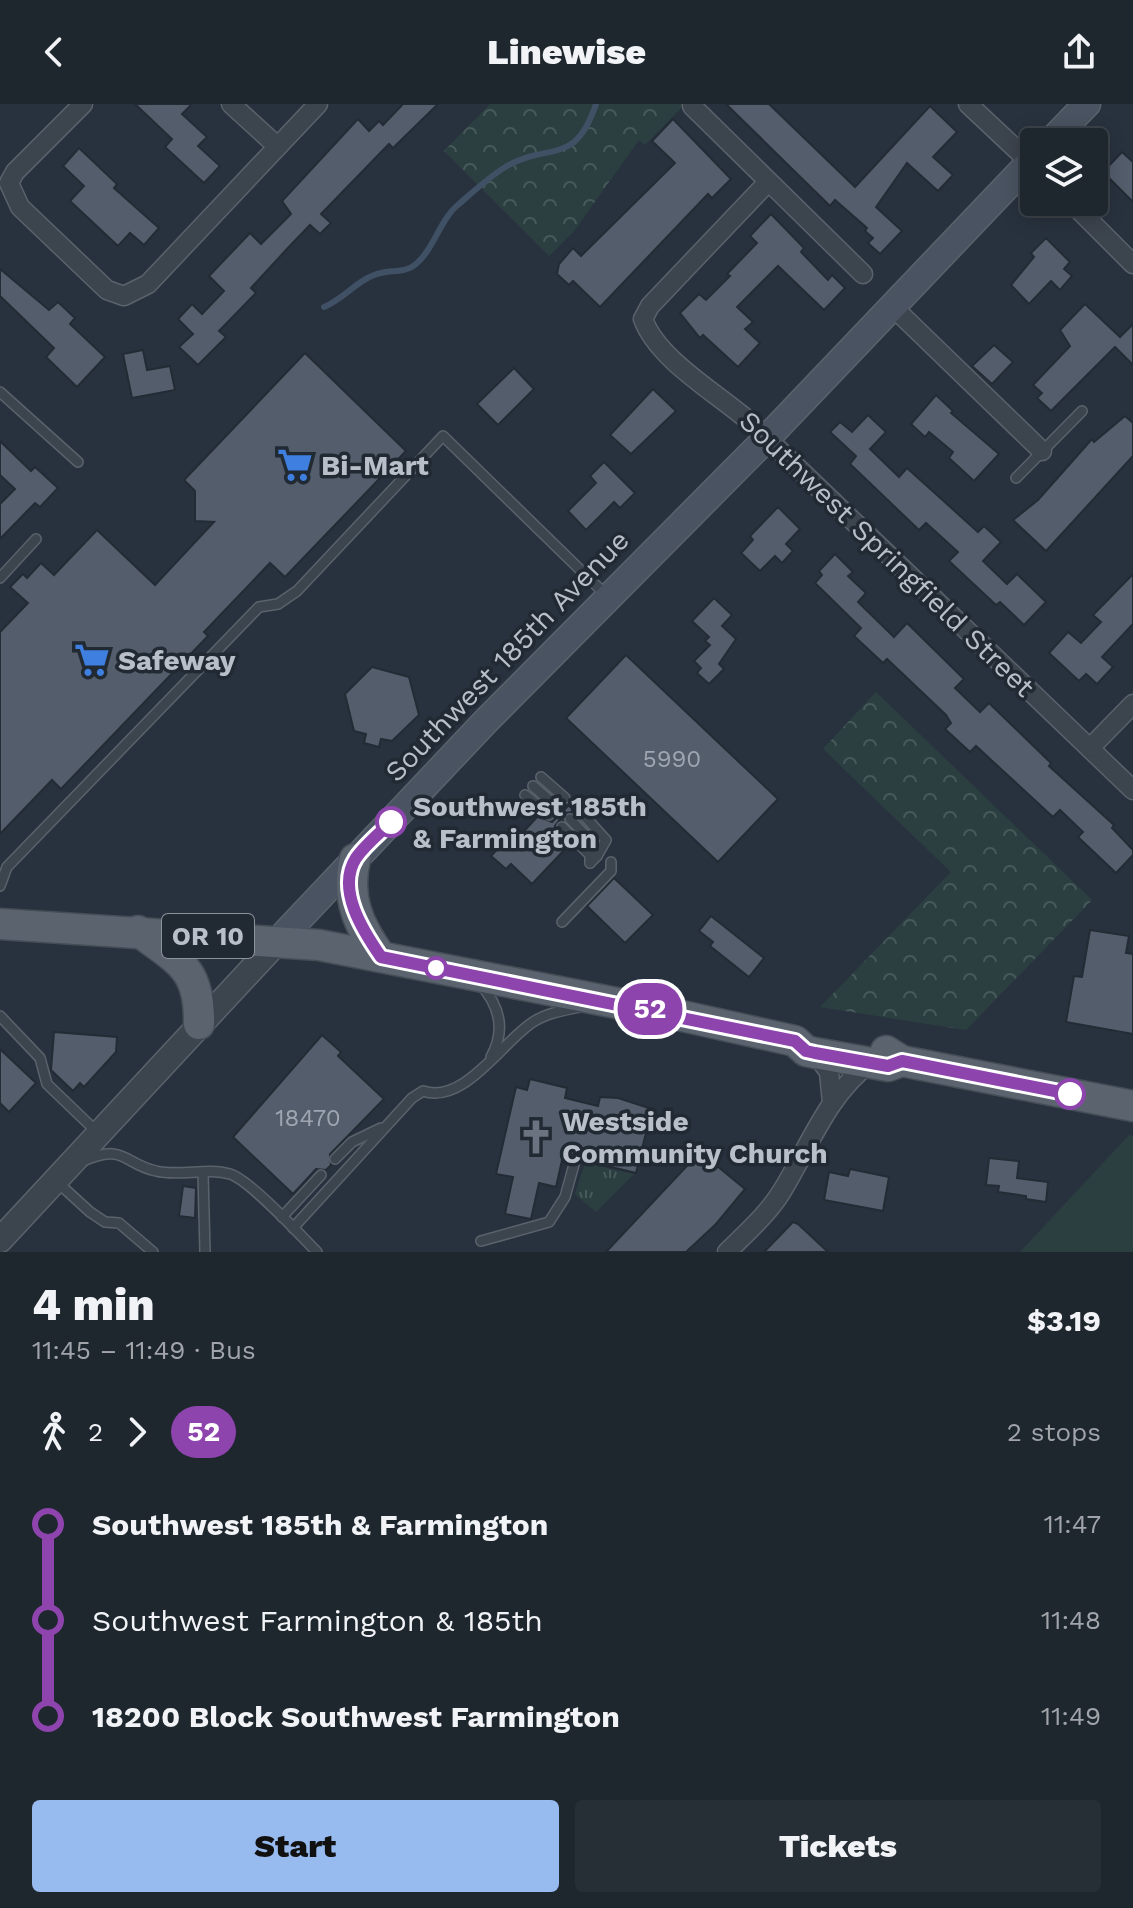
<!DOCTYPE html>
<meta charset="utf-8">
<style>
body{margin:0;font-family:"Work Sans",sans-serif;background:#262e36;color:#f1f3f6;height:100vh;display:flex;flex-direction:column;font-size:30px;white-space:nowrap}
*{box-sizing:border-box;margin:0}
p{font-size:26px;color:#a1a5aa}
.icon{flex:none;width:44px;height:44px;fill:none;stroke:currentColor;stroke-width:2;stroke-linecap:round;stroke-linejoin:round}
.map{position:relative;height:1148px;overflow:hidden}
.sheet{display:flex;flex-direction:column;background:#1e262e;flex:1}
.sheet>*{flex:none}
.badge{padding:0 16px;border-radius:26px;font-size:28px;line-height:52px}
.tools{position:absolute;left:1020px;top:24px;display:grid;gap:16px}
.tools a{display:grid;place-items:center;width:88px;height:88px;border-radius:8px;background:#1e262e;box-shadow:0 4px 20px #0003,0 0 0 2px #3c434a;font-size:40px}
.map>.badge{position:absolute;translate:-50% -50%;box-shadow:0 0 0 4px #fff}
.legs{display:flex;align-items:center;gap:12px;height:88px;padding:0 32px;font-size:26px}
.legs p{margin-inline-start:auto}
.overview{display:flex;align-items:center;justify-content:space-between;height:136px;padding:0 32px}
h1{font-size:44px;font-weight:800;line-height:60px}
.primary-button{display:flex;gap:16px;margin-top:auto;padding:16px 32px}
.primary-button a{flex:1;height:92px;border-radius:8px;background:#97baef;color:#111;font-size:32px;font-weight:800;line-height:92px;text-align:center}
.primary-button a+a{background:#262e36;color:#f1f3f6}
ul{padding:0 32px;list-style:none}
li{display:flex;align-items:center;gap:28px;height:96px;font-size:30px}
li i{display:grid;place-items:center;width:12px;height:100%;margin:0 10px;background:currentColor}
li i::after{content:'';width:20px;height:20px;margin:-10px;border:6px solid;border-radius:50%;background:#1e262e}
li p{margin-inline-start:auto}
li:first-child i{background:linear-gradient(#0000 50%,currentColor 0)}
li:last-child i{background:linear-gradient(currentColor 50%,#0000 0)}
header{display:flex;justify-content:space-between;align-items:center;height:104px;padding:0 32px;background:#1e262e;font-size:36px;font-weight:800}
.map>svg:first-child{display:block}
.grass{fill:#2b3f40}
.forest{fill:url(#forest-crowns)}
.park{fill:url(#park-tufts)}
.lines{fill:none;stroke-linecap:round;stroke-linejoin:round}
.stream{stroke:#405065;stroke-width:6}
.building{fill:#535d6c;stroke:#232b35;stroke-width:2}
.service-casing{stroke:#5a626c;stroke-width:12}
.minor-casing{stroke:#5a626c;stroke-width:21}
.tertiary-casing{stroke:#5a626c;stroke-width:27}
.secondary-casing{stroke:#5a626c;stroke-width:29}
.primary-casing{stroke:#454d57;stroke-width:33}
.service{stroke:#3c444e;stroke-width:9}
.minor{stroke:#3c444e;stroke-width:18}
.tertiary{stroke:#3c444e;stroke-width:24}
.secondary{stroke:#4a5361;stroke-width:26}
.primary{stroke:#5a636e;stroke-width:30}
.line-1-casing{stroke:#fff;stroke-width:18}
.line-1{stroke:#8e44ad;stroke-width:12}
.stop-1-dot{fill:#fff;stroke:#8e44ad;stroke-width:4}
.labels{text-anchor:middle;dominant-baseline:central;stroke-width:7;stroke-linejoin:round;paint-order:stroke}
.number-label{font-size:24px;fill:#9fa6b2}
.shield{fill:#212933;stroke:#8b929c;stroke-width:2}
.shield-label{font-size:26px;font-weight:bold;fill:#b8bfc9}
.poi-label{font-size:28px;font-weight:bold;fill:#b8bfc9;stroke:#212933;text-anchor:start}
.street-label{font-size:28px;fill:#b8bfc9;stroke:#212933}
.stop-label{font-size:28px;font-weight:bold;fill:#b8bfc9;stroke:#212933;text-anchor:start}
</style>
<header><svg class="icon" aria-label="back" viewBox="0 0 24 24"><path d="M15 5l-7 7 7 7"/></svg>Linewise<svg class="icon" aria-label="share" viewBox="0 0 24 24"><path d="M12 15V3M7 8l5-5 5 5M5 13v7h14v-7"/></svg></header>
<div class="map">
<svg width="1133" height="1148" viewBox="0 0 1133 1148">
<defs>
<pattern id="forest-crowns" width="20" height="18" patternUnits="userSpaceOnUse" patternTransform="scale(2)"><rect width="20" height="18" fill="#2b3f40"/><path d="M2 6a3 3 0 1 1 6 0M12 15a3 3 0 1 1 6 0" fill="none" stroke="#48595a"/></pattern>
<pattern id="park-tufts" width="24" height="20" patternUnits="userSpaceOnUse" patternTransform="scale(2)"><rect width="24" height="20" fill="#2b3f40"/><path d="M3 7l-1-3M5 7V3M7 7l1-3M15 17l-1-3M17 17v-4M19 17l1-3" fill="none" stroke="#48595a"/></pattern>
</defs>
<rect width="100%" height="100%" fill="#28323e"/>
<polygon class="grass" points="1129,1031 1133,1032 1133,1148 1020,1148"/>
<g class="forest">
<polygon points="490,0 685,0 645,41 639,36 574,127 549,152 444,47"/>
<polygon points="876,588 1092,796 966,926 820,903 951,768 823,645"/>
</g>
<polygon class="park" points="585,1059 634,1070 596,1108 575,1090"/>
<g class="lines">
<path class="stream" d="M324,203C344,195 360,173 381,169C393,166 406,169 416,160C434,145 440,115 459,100C474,87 490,72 507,62C549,38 575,63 596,0"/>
</g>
<g class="building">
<polygon points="135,0 192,0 182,10 207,33 198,42 220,62 204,79 165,43 172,35"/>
<polygon points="403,0 438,0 393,44 389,40 321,110 331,119 320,130 310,121 286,146 251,184 256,189 219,227 226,233 198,261 179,243 193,230 178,215 192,200 202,210 224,187 209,172 250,129 261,140 291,110 282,97 358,15 369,27 379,17 383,21"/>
<polygon points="726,0 769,0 855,83 930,2 957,28 933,53 953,71 938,87 907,59 876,103 902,127 880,150 868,139 873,134 865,127 867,124 835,96 830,102"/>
<polygon points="673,15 731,75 712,94 708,90 600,203 573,177 569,181 557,170 559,160 573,144 581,152 675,59 652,37"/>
<polygon points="79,44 117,80 114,84 159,124 144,141 130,129 118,142 70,97 84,82 63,62"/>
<polygon points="1122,48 1133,58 1133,98 1103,68"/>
<polygon points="771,110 804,144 801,148 828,176 832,171 845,184 824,206 778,162 737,203 753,218 745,225 760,239 738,263 703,231 700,234 680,209 699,190 706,196 730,172 727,170 757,139 750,132"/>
<polygon points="1046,134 1070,158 1064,165 1072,172 1060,186 1051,177 1029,200 1011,181 1034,153 1031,149"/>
<polygon points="0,165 49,206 58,198 75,214 70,220 105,253 77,283 46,253 54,244 0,192"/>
<polygon points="1085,200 1120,233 1133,220 1133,261 1115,243 1051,307 1037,294 1042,289 1033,281 1070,242 1060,226"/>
<polygon points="994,241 1013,258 992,280 972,262"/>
<polygon points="143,246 147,266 170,262 175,286 132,294 123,250"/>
<polygon points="305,249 406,347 285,473 270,459 204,528 208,532 61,685 52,676 0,730 0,528 28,499 10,483 23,470 27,474 41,459 54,471 97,426 155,481 214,418 195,417 195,387 184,376"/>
<polygon points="514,264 534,285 498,321 477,300"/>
<polygon points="653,285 676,307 631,350 610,331"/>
<polygon points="936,291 953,307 951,309 999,350 974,377 949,354 953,348 929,328 925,333 911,320"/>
<polygon points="868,311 886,328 870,345 899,373 907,364 978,428 984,422 1001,438 983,457 1007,480 1017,470 1046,498 1024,521 1000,498 996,501 949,457 958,448 926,419 919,426 850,360 856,352 830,328 840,318 852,328"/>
<polygon points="1125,312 1133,319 1133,352 1046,447 1013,416 1038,396 1092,335 1094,338"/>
<polygon points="0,337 31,367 35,363 58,384 40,403 35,399 0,435 0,400 15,385 0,371"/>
<polygon points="604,358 635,389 620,404 614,398 586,426 568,407 596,379 590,372"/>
<polygon points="778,403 800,425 786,440 793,447 782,459 775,452 760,467 741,449 753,436 750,432"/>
<polygon points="835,450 853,468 848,472 866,489 858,498 894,533 907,519 964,575 955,584 980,608 989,599 1051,659 1049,662 1114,721 1112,724 1133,746 1133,751 1116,769 1078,733 1083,728 1060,706 1053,713 976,642 970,648 945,625 951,619 946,611 887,555 883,559 854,532 861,524 815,479 822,471 819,467"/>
<polygon points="1133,470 1133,520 1102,553 1113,563 1097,580 1086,570 1079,577 1049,549 1068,528 1081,539 1101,518 1093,511"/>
<polygon points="714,494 732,511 722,522 736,535 719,560 724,565 709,580 697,569 701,564 694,557 710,541 705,537 709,533 692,517"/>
<polygon points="626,551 778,695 718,758 566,614"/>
<polygon points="372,563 409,573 419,611 392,637 381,635 379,643 364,639 366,630 354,627 345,590"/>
<polygon points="571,699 572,708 565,709 555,722 569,741 532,780 511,760 506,765 491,752 507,734 513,739 538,712 552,718"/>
<polygon points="614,774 653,811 625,839 587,802"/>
<polygon points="711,812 764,854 749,873 710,842 713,838 699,827"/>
<polygon points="1090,826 1129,832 1126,849 1133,850 1133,930 1066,918 1074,872 1082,873"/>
<polygon points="54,928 117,933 116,948 84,983 80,979 73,987 51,966"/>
<polygon points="322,931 341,948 338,952 384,995 330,1050 331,1061 326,1066 316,1065 293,1090 233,1033"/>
<polygon points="0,945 36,979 9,1008 0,999"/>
<polygon points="530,975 567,984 565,994 598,1002 600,993 618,994 652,1005 636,1069 582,1056 576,1050 563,1052 556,1083 539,1079 531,1115 505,1110 513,1073 496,1070 516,983 527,986"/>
<polygon points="700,1048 745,1085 716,1120 686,1148 606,1148"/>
<polygon points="989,1054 1019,1057 1017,1074 1048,1078 1046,1098 1026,1095 1026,1092 998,1088 999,1082 986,1081"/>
<polygon points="850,1065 889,1073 883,1107 824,1096 829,1068 848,1072"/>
<polygon points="183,1082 196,1084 195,1114 179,1112"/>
<polygon points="793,1118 798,1120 828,1148 764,1148"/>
</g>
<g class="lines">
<g class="service-casing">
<g id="service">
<polyline points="0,288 78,358"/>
<polyline points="1016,374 1082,307"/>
<polyline points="0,474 36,435"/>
<polyline points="541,673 565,694"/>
<polyline points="533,682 557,703"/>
<polyline points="525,691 549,711"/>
<polyline points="579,706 606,736 597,752"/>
<polyline points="570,715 597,743 597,752 590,759"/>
<polyline points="562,723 590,751 590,759"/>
<polyline points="0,782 7,763 259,503 278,500 297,487 443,332 606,491"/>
<polyline points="562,818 611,767 611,758"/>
<path d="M480,880C500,902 506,926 491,953"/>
<polyline points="0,912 40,954 47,980 98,1029"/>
<polyline points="335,1055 352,1038 381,1024"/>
<path d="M81,1058C125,1038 123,1060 156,1067C180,1073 207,1063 230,1070C250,1076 300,1131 317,1148"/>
<polyline points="203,1069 205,1148"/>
<polyline points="55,1076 90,1108 105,1118 119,1119 153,1148"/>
<polyline points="282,1113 321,1071"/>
<path d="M293,1124L412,994L423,987C464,1001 503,937 533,918C547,909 565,906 580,903"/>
<polyline points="481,1137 549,1118 565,1093 575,1057"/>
</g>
</g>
<g class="minor-casing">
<g id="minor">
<polyline points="83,0 15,68 9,79 20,103 107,186 124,192 148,180 318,0"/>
<polyline points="231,0 277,42"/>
<polyline points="968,0 1034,62"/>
<polyline points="692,2 863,170"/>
<path d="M768,78L650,202L643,215C658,256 717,289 750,318L1133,686"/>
<polyline points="1071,98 1133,160"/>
<polyline points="893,203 1042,347"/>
<polyline points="1090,644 1133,600"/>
<polyline points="815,949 829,968 832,999"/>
<path d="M727,1148C746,1129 768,1110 782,1087C809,1043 828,990 870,959"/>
</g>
</g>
<g class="tertiary-casing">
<polyline id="tertiary" points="0,1136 278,837"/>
</g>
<g class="secondary-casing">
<g id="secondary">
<polyline points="1050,38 1087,0"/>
<polyline points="278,837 486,617 767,334 1034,54"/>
</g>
</g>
<g class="primary-casing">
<g id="primary">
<path d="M355,755C346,794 358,821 381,853"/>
<polyline points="0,820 319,841 678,911 795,937 806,947 815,949 888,962 902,957"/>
<path d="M138,827C180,858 200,865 199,920"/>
<polyline points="886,947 902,957 1133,1002"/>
</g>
</g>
<use href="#service" class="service"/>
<use href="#minor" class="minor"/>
<use href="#tertiary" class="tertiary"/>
<use href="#secondary" class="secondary"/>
<use href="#primary" class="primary"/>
</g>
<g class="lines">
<g class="line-1-casing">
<path id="line-1" d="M391,718C380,729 365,741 356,754C336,785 363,827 381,853L795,937L806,947L815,949L888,962L902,957L1070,990"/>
</g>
<use href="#line-1" class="line-1"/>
</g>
<defs>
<g id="supermarket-bare" transform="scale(2.76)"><path d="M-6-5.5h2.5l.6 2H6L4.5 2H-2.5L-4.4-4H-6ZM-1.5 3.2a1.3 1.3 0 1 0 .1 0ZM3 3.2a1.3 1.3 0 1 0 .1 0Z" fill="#3f7fe0" stroke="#212933" stroke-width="2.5" paint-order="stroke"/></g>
<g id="church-bare" transform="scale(2.76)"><path d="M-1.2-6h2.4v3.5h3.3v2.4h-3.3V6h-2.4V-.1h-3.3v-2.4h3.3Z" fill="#6b7280" stroke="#212933" stroke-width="2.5" paint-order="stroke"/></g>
</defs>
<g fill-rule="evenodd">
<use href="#supermarket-bare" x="295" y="361"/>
<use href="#supermarket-bare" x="92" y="556"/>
<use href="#church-bare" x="536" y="1033"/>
</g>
<g class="stop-1-dot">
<circle cx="391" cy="718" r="14"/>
<circle cx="436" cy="864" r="10"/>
<circle cx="1070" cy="990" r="14"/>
</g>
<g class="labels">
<g class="number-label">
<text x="672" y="655">5990</text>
<text x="308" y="1014">18470</text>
</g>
<rect class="shield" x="162" y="810" width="92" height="44" rx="6"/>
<g class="shield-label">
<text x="208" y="832">OR 10</text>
</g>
<g class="poi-label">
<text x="321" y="361">Bi-Mart</text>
<text x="118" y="556">Safeway</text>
<text x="562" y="1017">Westside<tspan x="562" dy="32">Community Church</tspan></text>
</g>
<g class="street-label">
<text transform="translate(887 450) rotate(44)">Southwest Springfield Street</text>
<text transform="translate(507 552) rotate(-46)">Southwest 185th Avenue</text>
</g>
<g class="stop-label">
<text x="413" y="702">Southwest 185th<tspan x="413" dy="32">&amp; Farmington</tspan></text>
</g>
</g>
</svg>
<div class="tools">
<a><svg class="icon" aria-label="layers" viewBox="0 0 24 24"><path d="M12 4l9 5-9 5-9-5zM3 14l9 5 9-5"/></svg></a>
</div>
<b class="badge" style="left:650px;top:905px;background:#8e44ad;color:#fff">52</b>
</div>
<section class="sheet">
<div class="overview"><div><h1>4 min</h1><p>11:45 – 11:49 · Bus</p></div><b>$3.19</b></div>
<div class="legs"><svg class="icon" aria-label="walk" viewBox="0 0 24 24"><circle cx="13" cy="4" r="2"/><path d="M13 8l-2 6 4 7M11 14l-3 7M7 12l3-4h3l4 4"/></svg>2<svg class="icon" aria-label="forward" viewBox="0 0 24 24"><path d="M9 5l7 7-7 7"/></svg><b class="badge" style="background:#8e44ad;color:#fff">52</b><p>2 stops</p></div>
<ul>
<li><i style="color:#8e44ad"></i><b>Southwest 185th &amp; Farmington</b><p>11:47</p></li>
<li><i style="color:#8e44ad"></i><span>Southwest Farmington &amp; 185th</span><p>11:48</p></li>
<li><i style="color:#8e44ad"></i><b>18200 Block Southwest Farmington</b><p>11:49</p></li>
</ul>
<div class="primary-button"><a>Start</a><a>Tickets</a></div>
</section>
